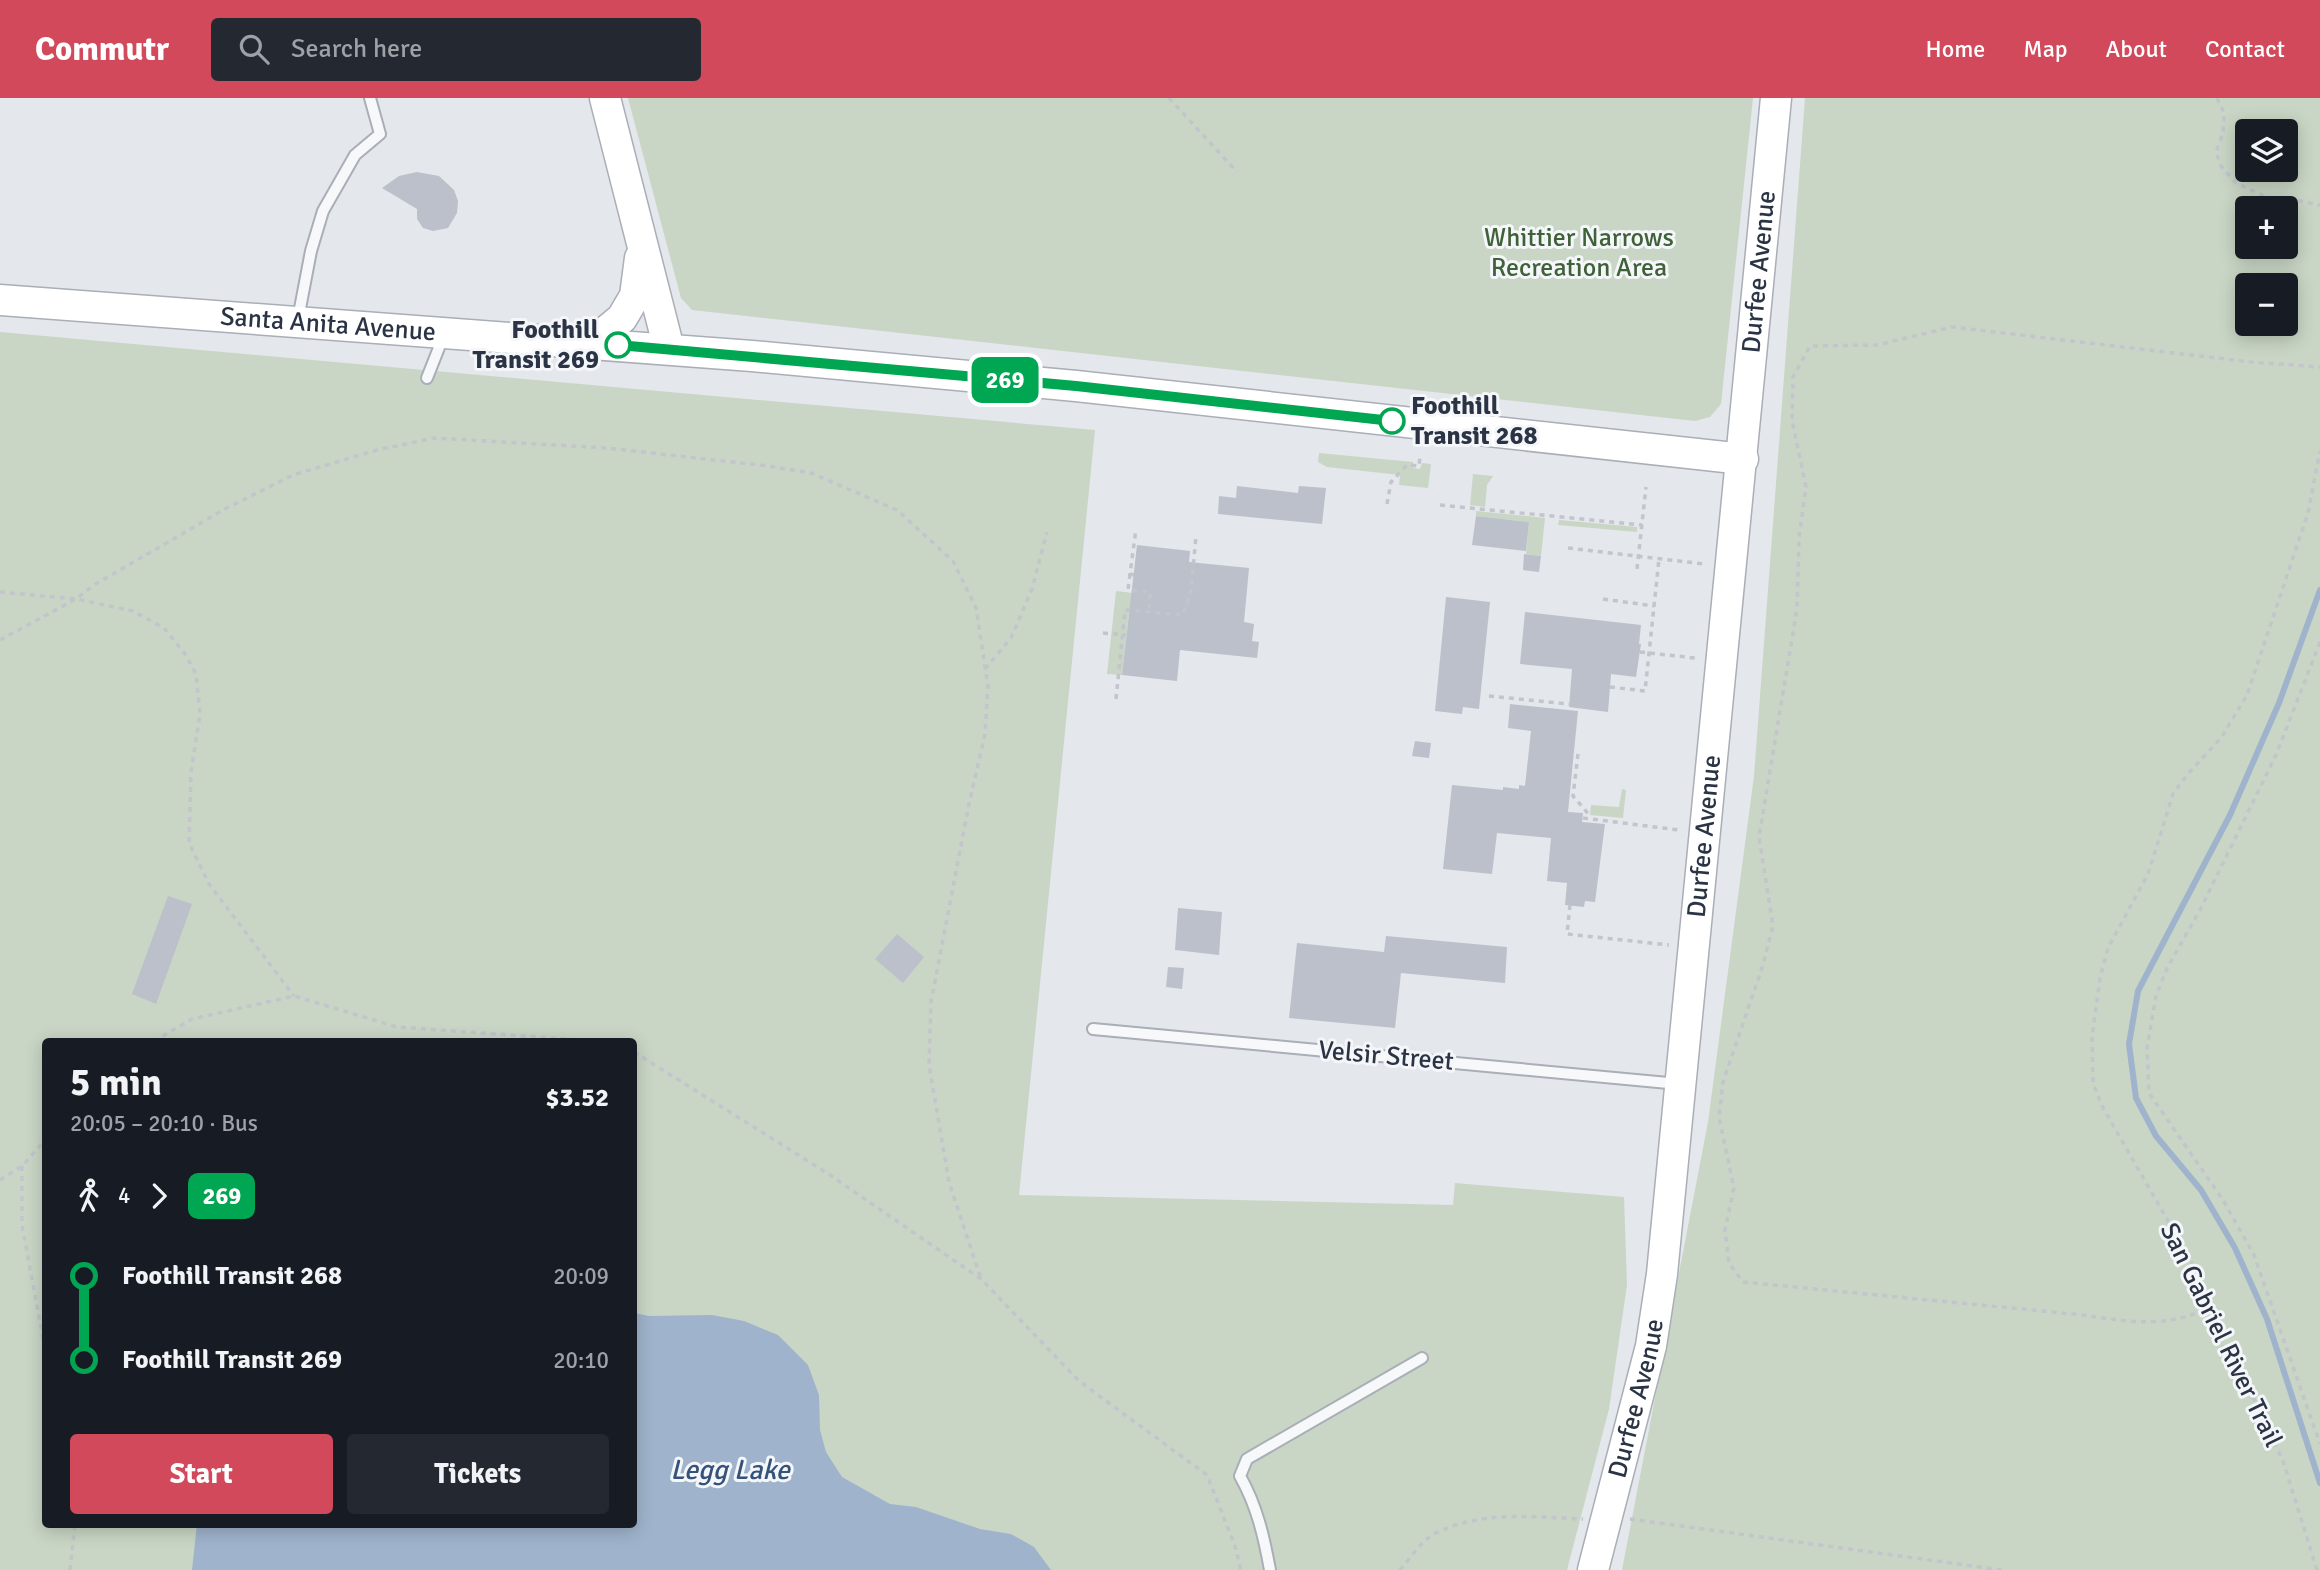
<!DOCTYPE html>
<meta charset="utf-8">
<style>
body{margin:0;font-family:Signika,sans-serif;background:#242831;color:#f1f3f6;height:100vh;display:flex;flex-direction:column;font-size:26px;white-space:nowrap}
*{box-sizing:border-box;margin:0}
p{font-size:23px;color:#9ea1a6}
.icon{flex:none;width:38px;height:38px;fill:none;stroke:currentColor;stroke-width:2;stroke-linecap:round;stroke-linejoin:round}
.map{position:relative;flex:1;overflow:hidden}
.drawer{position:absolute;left:42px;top:940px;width:595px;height:490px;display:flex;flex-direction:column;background:#171b24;border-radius:7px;box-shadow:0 4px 18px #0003}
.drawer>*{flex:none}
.badge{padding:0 14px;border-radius:10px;font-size:24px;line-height:46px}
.fabs{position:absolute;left:2235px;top:21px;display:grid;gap:14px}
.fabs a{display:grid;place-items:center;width:63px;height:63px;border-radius:7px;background:#171b24;box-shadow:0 4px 18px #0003;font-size:35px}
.map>.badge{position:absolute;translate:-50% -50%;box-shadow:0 0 0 4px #fff}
.legs{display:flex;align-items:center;gap:10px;height:77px;padding:0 28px;font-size:23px}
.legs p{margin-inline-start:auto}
.overview{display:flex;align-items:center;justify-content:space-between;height:119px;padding:0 28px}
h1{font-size:38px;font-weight:700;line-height:52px}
.primary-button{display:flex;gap:14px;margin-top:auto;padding:14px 28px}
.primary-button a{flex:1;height:80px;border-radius:7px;background:#d1495b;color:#fff;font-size:28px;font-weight:700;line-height:80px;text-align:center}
.primary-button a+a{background:#242831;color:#f1f3f6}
ul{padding:0 28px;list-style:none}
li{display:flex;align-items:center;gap:24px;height:84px;font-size:26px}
li i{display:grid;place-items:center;width:10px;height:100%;margin:0 9px;background:currentColor}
li i::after{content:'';width:18px;height:18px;margin:-9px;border:5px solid;border-radius:50%;background:#171b24}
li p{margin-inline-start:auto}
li:first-child i{background:linear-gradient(#0000 50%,currentColor 0)}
li:last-child i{background:linear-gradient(currentColor 50%,#0000 0)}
header{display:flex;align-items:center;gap:42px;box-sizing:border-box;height:98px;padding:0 35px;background:#d1495b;color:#fff}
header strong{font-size:33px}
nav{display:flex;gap:38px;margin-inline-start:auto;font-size:24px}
.search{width:490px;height:63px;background:#242831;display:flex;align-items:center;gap:18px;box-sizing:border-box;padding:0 24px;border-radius:7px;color:#9ea1a6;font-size:26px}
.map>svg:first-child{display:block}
.green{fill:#c9d6c5;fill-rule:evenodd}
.water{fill:#9fb4cc}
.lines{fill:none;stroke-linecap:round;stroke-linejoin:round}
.stream{stroke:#9fb4cc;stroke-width:6}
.building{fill:#bbc0ca}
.lane-casing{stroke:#a9aeb7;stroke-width:14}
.secondary-casing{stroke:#a9aeb7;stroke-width:33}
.path{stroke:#c2c5cb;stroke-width:3.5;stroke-dasharray:5 5;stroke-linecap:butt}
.lane{stroke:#f7f8fa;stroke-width:10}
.secondary{stroke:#fff;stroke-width:30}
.line-1-casing{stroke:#fff;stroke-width:16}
.line-1{stroke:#00a651;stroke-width:10}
.stop-1-dot{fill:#fff;stroke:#00a651;stroke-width:3.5}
.labels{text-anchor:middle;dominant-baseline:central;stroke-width:6;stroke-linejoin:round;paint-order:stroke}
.park-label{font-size:26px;fill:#3f6138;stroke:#f4f6f9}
.street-label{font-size:26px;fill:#2b3445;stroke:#f4f6f9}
.stop-label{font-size:26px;font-weight:bold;fill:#2b3445;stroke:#f4f6f9;text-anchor:end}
.water-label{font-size:28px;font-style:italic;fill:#34527a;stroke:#f4f6f9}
</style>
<header>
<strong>Commutr</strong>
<div class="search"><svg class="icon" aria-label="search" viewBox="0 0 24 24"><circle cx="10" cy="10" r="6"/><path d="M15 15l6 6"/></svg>Search here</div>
<nav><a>Home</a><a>Map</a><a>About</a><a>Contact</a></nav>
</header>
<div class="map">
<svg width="2320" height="1472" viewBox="0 0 2320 1472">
<rect width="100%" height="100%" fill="#e4e7ec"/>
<g class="green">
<polygon points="628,0 1753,0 1721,306 1710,319 1695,323 692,212 681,200"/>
<path d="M1805,0H2320V1472H1622L1708,1024L1754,678ZM2247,33H2286V72H2247ZM2247,110H2286V149H2247ZM2247,187H2286V226H2247Z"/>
<path d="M0,234L1095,332L1019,1097L1453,1107L1455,1085L1624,1099L1627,1187L1609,1311L1567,1472H0ZM46,943H634V1426H46Z"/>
<polygon points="1319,355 1413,364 1413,370 1420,371 1422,365 1431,366 1428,390 1399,387 1400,377 1327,369 1318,364"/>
<polygon points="1473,376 1493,378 1487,387 1485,409 1470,407"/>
<polygon points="1476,413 1545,420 1541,458 1526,456 1529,424 1476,418"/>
<polygon points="1559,422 1637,429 1637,434 1558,427"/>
<polygon points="1116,493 1142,496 1129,515 1122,577 1107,576"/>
<polygon points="1622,691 1626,692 1623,720 1590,717 1591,707 1619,709"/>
</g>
<polygon class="water" points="634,1215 649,1218 712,1217 744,1223 778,1237 808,1267 819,1297 820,1332 826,1354 842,1379 890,1406 916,1409 980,1431 1011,1436 1034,1449 1051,1472 192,1472 197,1426 634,1426"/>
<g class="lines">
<polyline class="stream" points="2320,492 2279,605 2230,717 2138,893 2129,946 2136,1000 2156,1038 2201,1092 2235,1150 2267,1221 2320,1385"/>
</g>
<g class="building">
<polygon points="417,74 439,78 454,92 458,103 457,115 448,130 433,133 423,130 417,121 417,111 382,90 399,78"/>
<polygon points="1237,388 1298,395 1299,388 1326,390 1322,426 1218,416 1219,398 1236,400"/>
<polygon points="1476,418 1529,424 1526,453 1472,447"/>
<polygon points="1137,447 1190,453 1189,464 1249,470 1244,524 1254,526 1252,543 1259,544 1257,560 1180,552 1177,583 1122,577"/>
<polygon points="1524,456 1541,458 1539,474 1523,472"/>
<polygon points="1446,499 1490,504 1479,611 1463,609 1462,616 1435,613"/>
<polygon points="1525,514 1641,527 1639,546 1641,546 1636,579 1611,576 1608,614 1569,609 1572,571 1520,566"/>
<polygon points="1510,606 1578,613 1568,714 1583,715 1582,724 1605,726 1595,804 1585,803 1584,809 1565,807 1567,785 1547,783 1551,740 1497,735 1492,776 1443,771 1452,687 1503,692 1503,689 1519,691 1519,687 1525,688 1531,633 1508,630"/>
<polygon points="1415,643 1431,645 1429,660 1412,658"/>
<polygon points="168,798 192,806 156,906 132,896"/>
<polygon points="1178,810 1222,814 1219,857 1175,852"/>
<polygon points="897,836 924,859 903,885 875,861"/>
<polygon points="1386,838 1507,849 1505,885 1401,875 1395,930 1289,920 1297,845 1384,854"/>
<polygon points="1168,869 1184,870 1182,891 1166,889"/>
</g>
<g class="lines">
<g class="lane-casing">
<g id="lane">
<polyline points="298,221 311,153 323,113 355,57 380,36 370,0"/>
<polyline points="427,280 444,237"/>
<polyline points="1093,931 1679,986"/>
<path d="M1270,1472C1264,1439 1257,1408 1240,1378L1247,1361L1422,1260"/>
</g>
</g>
<g class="secondary-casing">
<g id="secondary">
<polyline points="605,0 669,251"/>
<path id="s1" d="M0,202L752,258L1076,288L1743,361"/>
<polyline points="592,245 622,220 635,198 640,160"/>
<path id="s2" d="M1593,1472L1651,1248L1662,1176L1776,0"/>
</g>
</g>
<g class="path">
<polyline points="1169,0 1237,74"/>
<polyline points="2217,0 2224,15 2223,35 2216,54 2221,68 2236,85 2268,100 2286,100 2320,107"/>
<polyline points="1387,406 1391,384 1407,367 1419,368 1420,359"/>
<polyline points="1440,407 1642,427"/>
<polyline points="1568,450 1704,466"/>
<polyline points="1637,471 1646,389"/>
<polyline points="1130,476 1128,492 1150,494 1149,514"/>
<polyline points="1134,477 1130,476 1136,431"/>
<polyline points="0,494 76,501 133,513 164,530 185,556 196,576 200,616 191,675 189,745 209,786 294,898"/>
<polyline points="1603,501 1654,508"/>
<polyline points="1103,535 1126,537"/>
<polyline points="0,542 76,501 94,487 225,411 293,377 377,352 434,340 607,350 768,368 811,375 897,412 953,463 976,510 988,588 985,636 969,706 931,904 929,967 949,1084 981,1181"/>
<polyline points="2320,544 2276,657 2200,812 2167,870 2156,898 2147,950 2149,995 2223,1102 2254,1157 2320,1346"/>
<polyline points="1640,554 1695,560"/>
<polyline points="985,571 1011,540 1032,491 1047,434"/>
<polyline points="1610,589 1645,593 1659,461"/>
<polyline points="1489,598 1569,606"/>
<polyline points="1116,601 1125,512 1183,517 1191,492 1196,438"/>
<polyline points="1578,656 1573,698 1591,719"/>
<polyline points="1583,720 1679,732"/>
<polyline points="1570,807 1567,836 1669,847"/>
<polyline points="154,943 192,921 294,898 397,929 594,943"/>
<polyline points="634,954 827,1075 981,1181 1079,1283 1207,1377 1235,1448 1241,1472"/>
<polyline points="22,1068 22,1127 46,1257"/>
<polyline points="0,1082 22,1068 46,1041"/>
<path d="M2204,1211C2166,1231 2124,1223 2083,1217L1743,1184L1729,1165L1725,1132L1734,1090L1719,1019L1723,984L1762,870L1773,828L1759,739L1797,511L1799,439L1806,389L1792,322L1793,279L1810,248L1877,247L1952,229L2251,264L2320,269"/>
<polyline points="1630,1421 2002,1472"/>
<polyline points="70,1472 75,1426"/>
<path d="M1400,1472C1410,1461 1421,1443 1434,1436C1481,1412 1532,1419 1583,1421"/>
<polyline points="2317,1472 2283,1363 2255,1303 2209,1224 2195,1170 2102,1008 2093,985 2092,939 2100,880 2108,850 2148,776 2173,696 2187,677 2221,640 2247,597 2308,415 2320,353"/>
</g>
<use href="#lane" class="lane"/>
<use href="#secondary" class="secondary"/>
</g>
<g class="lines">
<g class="line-1-casing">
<polyline id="line-1" points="618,247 1076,288 1392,323"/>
</g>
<use href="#line-1" class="line-1"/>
</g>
<g class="stop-1-dot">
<circle cx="618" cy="247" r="12"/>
<circle cx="1392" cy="323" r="12"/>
</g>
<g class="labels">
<g class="park-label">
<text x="1579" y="140">Whittier Narrows<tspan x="1579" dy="30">Recreation Area</tspan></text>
</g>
<g class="street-label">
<text stroke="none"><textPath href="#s2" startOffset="1311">Durfee Avenue</textPath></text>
<text stroke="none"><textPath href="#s1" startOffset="329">Santa Anita Avenue</textPath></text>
<text stroke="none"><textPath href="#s2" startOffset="744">Durfee Avenue</textPath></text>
<text transform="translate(1386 958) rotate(5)">Velsir Street</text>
<text transform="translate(2221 1237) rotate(64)">San Gabriel River Trail</text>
<text stroke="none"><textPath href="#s2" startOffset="177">Durfee Avenue</textPath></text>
</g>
<g class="stop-label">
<text x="599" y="232">Foothill<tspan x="599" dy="30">Transit 269</tspan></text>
<text x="1411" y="308" text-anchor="start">Foothill<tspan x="1411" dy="30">Transit 268</tspan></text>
</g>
<g class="water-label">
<text x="730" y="1372">Legg Lake</text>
</g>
</g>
</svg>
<div class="fabs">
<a><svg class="icon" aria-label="layers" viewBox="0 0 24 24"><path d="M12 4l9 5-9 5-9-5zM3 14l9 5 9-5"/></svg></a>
<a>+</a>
<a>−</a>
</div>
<b class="badge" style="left:1005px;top:282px;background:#00a651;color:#fff">269</b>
<section class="drawer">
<div class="overview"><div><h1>5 min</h1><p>20:05 – 20:10 · Bus</p></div><b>$3.52</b></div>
<div class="legs"><svg class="icon" aria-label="walk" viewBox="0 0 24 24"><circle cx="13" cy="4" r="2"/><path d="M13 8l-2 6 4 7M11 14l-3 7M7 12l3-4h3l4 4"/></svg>4<svg class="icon" aria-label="forward" viewBox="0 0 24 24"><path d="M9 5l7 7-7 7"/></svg><b class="badge" style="background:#00a651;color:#fff">269</b></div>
<ul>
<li><i style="color:#00a651"></i><b>Foothill Transit 268</b><p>20:09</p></li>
<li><i style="color:#00a651"></i><b>Foothill Transit 269</b><p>20:10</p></li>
</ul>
<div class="primary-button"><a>Start</a><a>Tickets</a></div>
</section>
</div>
